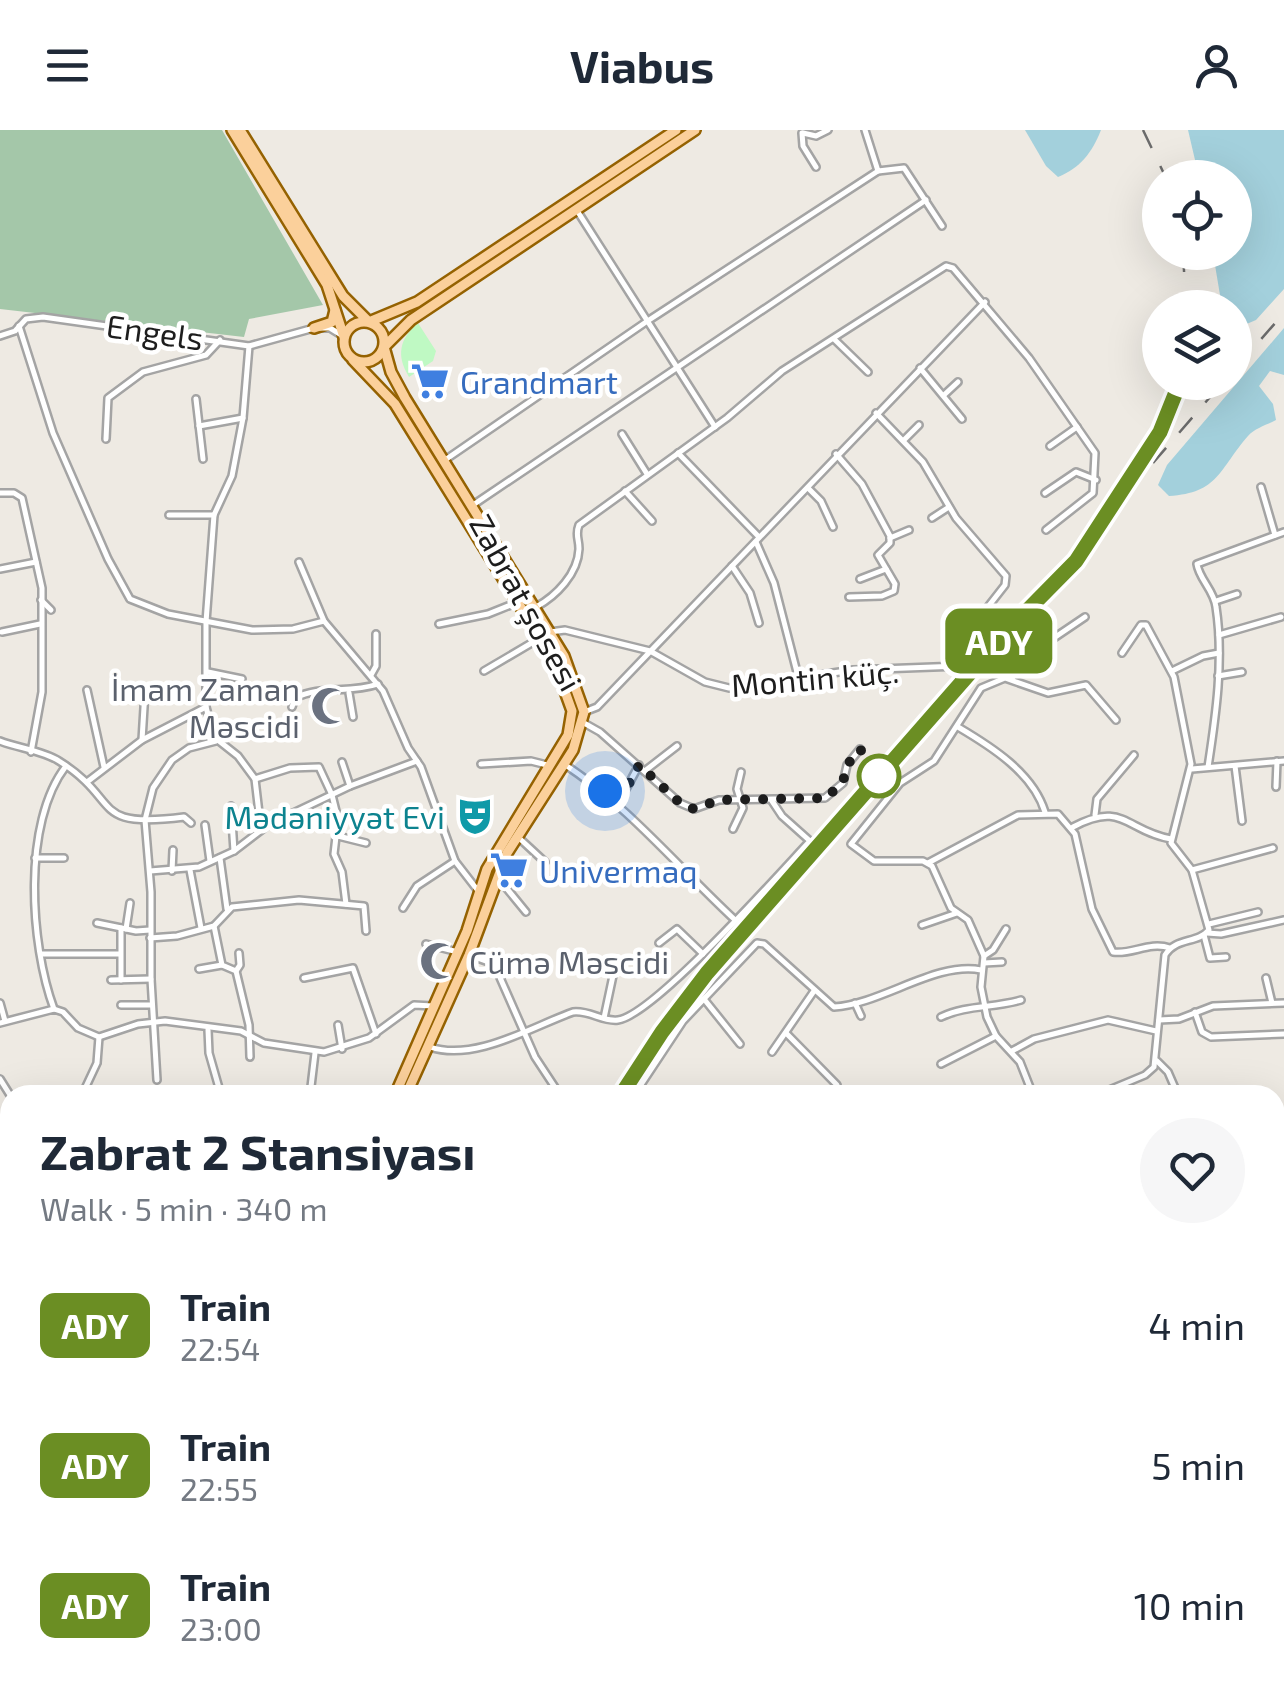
<!DOCTYPE html>
<meta charset="utf-8">
<style>
body{margin:0;font-family:"Exo 2",sans-serif;background:#f6f6f7;color:#1f2937;height:100vh;display:flex;flex-direction:column;font-size:38px;white-space:nowrap}
*{box-sizing:border-box;margin:0}
p{font-size:32px;color:#747a83}
.icon{flex:none;width:55px;height:55px;fill:none;stroke:currentColor;stroke-width:2;stroke-linecap:round;stroke-linejoin:round}
.map{position:relative;flex:1;overflow:hidden}
.drawer{position:absolute;left:0px;top:955px;width:1285px;height:610px;display:flex;flex-direction:column;background:#fff;border-radius:30px 30px 0 0;box-shadow:0 10px 40px #0002}
.drawer>*{flex:none}
.badge{padding:0 20px;border-radius:15px;font-size:35px;line-height:65px}
.buttons{position:absolute;left:1142px;top:30px;display:grid;gap:20px}
.buttons a{display:grid;place-items:center;width:110px;height:110px;border-radius:50%;background:#fff;box-shadow:0 10px 40px #0002;font-size:50px}
.you{position:absolute;width:50px;height:50px;margin:-25px;border:8px solid #fff;border-radius:50%;background:#1a73e8;box-shadow:0 0 0 15px #1a73e833}
.map>.badge{position:absolute;translate:-50% -50%;box-shadow:0 0 0 5px #fff}
.round{display:grid;place-items:center;flex:none;width:105px;height:105px;border-radius:52px;background:#f6f6f7}
.summary{display:flex;align-items:center;justify-content:space-between;height:170px;padding:0 40px}
h1{font-size:48px;font-weight:700;line-height:75px}
ul{padding:0;list-style:none}
li{display:flex;align-items:center;gap:30px;height:140px;padding:0 40px}
li div{flex:1}
li b{display:block;font-size:38px}
li em{font-style:normal}
li .badge{min-width:110px;font-weight:700;text-align:center}
header{display:flex;justify-content:space-between;align-items:center;height:130px;padding:0 40px;background:#fff;font-size:45px;font-weight:700}
.map>svg:first-child{display:block}
.cemetery{fill:#a4c7a9}
.park{fill:#bff9c3}
.water{fill:#a3d0dc}
.lines{fill:none;stroke-linecap:round;stroke-linejoin:round}
.street-casing{stroke:#a4a4a4;stroke-width:10}
.secondary-casing{stroke:#687305;stroke-width:12}
.primary-casing{stroke:#956201;stroke-width:14}
.street{stroke:#fff;stroke-width:5}
.secondary{stroke:#f6f9b6;stroke-width:8}
.primary{stroke:#fbd09b;stroke-width:9}
.rail{stroke:#6b6b6b;stroke-width:2.5;stroke-dasharray:20 20;stroke-linecap:butt}
.line-casing{stroke:#fff;stroke-width:22}
.line{stroke:#6b8e23;stroke-width:15}
.walk{stroke:#1d1d1d;stroke-width:10;stroke-dasharray:0 18}
.stop-dot{fill:#fff;stroke:#6b8e23;stroke-width:5}
.labels{text-anchor:middle;dominant-baseline:central;stroke-width:9;stroke-linejoin:round;paint-order:stroke}
.street-label{font-size:32px;fill:#1d1d1d;stroke:#fff}
.shop-label{font-size:32px;fill:#366cbe;stroke:#fff;text-anchor:start}
.worship-label{font-size:32px;fill:#5b616d;stroke:#fff;text-anchor:end}
.culture-label{font-size:32px;fill:#0d838f;stroke:#fff;text-anchor:end}
</style>
<header><svg class="icon" aria-label="menu" viewBox="0 0 24 24"><path d="M4 6h16M4 12h16M4 18h16"/></svg>Viabus<svg class="icon" aria-label="person" viewBox="0 0 24 24"><circle cx="12" cy="8" r="4"/><path d="M4 21q1-7 8-7t8 7"/></svg></header>
<div class="map">
<svg width="1284" height="1565" viewBox="0 0 1284 1565">
<rect width="100%" height="100%" fill="#eeeae3"/>
<polygon class="cemetery" points="0,0 222,0 323,175 249,189 244,207 0,179"/>
<path class="park" d="M418,193L436,221L433,231L409,247C396,226 399,209 418,193Z"/>
<g class="water">
<path d="M1025,0H1101C1092,23 1080,38 1058,47L1046,36Z"/>
<polygon points="1188,0 1284,0 1284,159 1256,190 1235,199 1235,178 1222,177 1213,123 1235,122 1235,48 1199,47"/>
<path d="M1284,198V245L1270,241L1259,256L1273,274L1276,290C1267,295 1255,298 1248,306C1219,339 1219,363 1169,366L1158,355L1167,335Z"/>
</g>
<g class="lines">
<g class="street-casing">
<g id="street">
<polyline points="865,0 878,41 904,38 942,96"/>
<polyline points="802,3 803,16 816,37"/>
<polyline points="803,3 816,6 828,0"/>
<polyline points="576,79 715,297"/>
<polyline points="19,196 53,303 108,429 130,469 168,484 252,500 293,499 324,491"/>
<polyline points="0,206 15,201 26,189 43,187 249,216 314,198 330,198 343,206"/>
<polyline points="834,209 868,242"/>
<polyline points="249,216 243,288 232,346 214,385 206,492 206,577 214,607 238,626 255,649 261,700"/>
<polyline points="920,238 962,289"/>
<polyline points="944,265 958,252"/>
<polyline points="196,269 203,329"/>
<polyline points="199,296 243,288"/>
<polyline points="622,304 647,344"/>
<polyline points="106,309 108,268 143,242 206,225 220,210"/>
<polyline points="904,310 919,295"/>
<polyline points="1050,316 1077,297"/>
<polyline points="678,323 759,407"/>
<polyline points="836,324 862,354 890,406 890,413 878,425 895,454 894,461 882,466 849,467"/>
<polyline points="445,330 646,192 878,41"/>
<polyline points="1261,357 1275,405"/>
<polyline points="808,358 821,371 833,397"/>
<polyline points="625,361 652,391"/>
<polyline points="0,363 14,363 22,368 42,458 42,562 31,622"/>
<polyline points="1045,363 1076,342 1096,350"/>
<polyline points="473,375 926,70"/>
<polyline points="169,385 214,385"/>
<polyline points="932,388 949,377"/>
<polyline points="890,408 909,400"/>
<polyline points="756,412 774,453 799,550"/>
<polyline points="299,432 324,491 383,561 408,618 421,637 455,731 479,762"/>
<polyline points="732,436 750,463 759,493"/>
<polyline points="0,439 36,432"/>
<polyline points="860,449 886,439"/>
<polyline points="41,470 51,480"/>
<polyline points="1216,471 1237,464"/>
<path d="M536,477C556,466 578,444 579,419C579,408 575,405 579,395L727,288L782,241L946,136L953,138L1029,228L1095,323L1093,363L1046,400"/>
<polyline points="962,490 976,497"/>
<polyline points="439,494 488,484 518,472"/>
<polyline points="2,502 40,494"/>
<polyline points="550,502 565,500 650,521 705,552 729,558 853,540 960,536 980,487 1005,455 1006,446 956,388 923,332 876,283"/>
<polyline points="1219,505 1281,487"/>
<polyline points="484,541 540,508"/>
<polyline points="1172,541 1203,526 1219,523"/>
<polyline points="208,542 242,549"/>
<polyline points="371,545 376,536 376,504"/>
<polyline points="1218,546 1242,542"/>
<polyline points="1011,549 1045,514 1085,487"/>
<polyline points="87,560 104,637"/>
<polyline points="349,563 353,587"/>
<path d="M292,577L295,568C320,555 349,564 378,554"/>
<polyline points="584,582 597,577 985,172"/>
<polyline points="584,593 600,602 680,673 694,679 719,670 825,668 843,653 847,635 860,619"/>
<path d="M958,597C992,617 1033,643 1045,682"/>
<polyline points="142,610 145,561"/>
<path d="M0,611C18,618 44,621 59,631C123,671 88,699 184,687L191,693"/>
<polyline points="342,632 350,656"/>
<polyline points="481,634 531,631 547,635"/>
<path d="M564,634C628,676 677,736 734,789"/>
<polyline points="1235,636 1242,691"/>
<path d="M1208,637C1216,585 1224,529 1216,477C1214,460 1199,449 1197,434L1284,402"/>
<polyline points="1192,639 1284,631"/>
<polyline points="646,640 677,616"/>
<polyline points="255,649 290,638 319,637 332,665 338,689 334,724 342,742 346,774"/>
<polyline points="87,652 142,610 206,577"/>
<polyline points="1276,657 1277,631"/>
<polyline points="614,669 626,659 639,635"/>
<polyline points="231,676 234,721"/>
<polyline points="1095,685 1097,669 1134,625"/>
<polyline points="205,695 210,731"/>
<path d="M1073,697C1123,670 1126,701 1171,709"/>
<polyline points="733,699 743,678 737,659 741,642"/>
<polyline points="338,706 366,713"/>
<polyline points="518,707 545,732"/>
<polyline points="35,728 64,728"/>
<polyline points="220,728 227,779"/>
<path d="M928,733L1018,685L1058,684L1075,704L1092,779L1113,822C1132,825 1149,811 1170,818"/>
<polyline points="190,740 201,798"/>
<polyline points="1192,740 1273,718"/>
<polyline points="150,741 199,737 234,721 268,695 350,656 417,631"/>
<polyline points="172,741 173,720"/>
<polyline points="499,749 526,782"/>
<polyline points="403,778 417,756 455,731"/>
<polyline points="97,793 136,801 150,800"/>
<polyline points="1209,794 1258,782"/>
<polyline points="922,795 957,783"/>
<polyline points="214,796 222,835 236,841 249,895 250,927"/>
<polyline points="121,798 121,850"/>
<polyline points="126,799 130,773"/>
<polyline points="1207,803 1221,804 1284,790"/>
<polyline points="1204,805 1210,828 1226,827"/>
<polyline points="150,808 177,806 214,796 232,777 299,770 364,776 366,801"/>
<polyline points="659,813 677,799 703,824"/>
<polyline points="426,814 458,822"/>
<polyline points="42,824 120,824"/>
<polyline points="469,825 494,834 535,927 560,965"/>
<polyline points="984,826 993,820 1006,799"/>
<polyline points="984,833 1002,832"/>
<polyline points="199,839 222,835"/>
<polyline points="236,841 240,835 239,823"/>
<polyline points="304,848 353,838 376,904"/>
<polyline points="1266,848 1272,873"/>
<polyline points="111,850 151,849"/>
<polyline points="704,869 740,914"/>
<polyline points="0,873 5,891"/>
<polyline points="855,873 861,886"/>
<polyline points="121,875 152,875"/>
<path d="M54,879C30,814 22,693 66,636"/>
<polyline points="1195,882 1202,902 1211,907 1284,904"/>
<path d="M941,887C966,875 993,878 1021,870"/>
<polyline points="604,888 614,841 612,829"/>
<polyline points="1159,890 1179,889 1213,876 1284,873"/>
<polyline points="0,893 54,879 63,882 78,898 99,907 138,894 165,891 241,901 264,913 324,922 369,908 414,875 433,876"/>
<polyline points="338,895 342,919"/>
<polyline points="208,900 209,923 221,965"/>
<polyline points="786,903 837,955"/>
<path d="M430,917C475,932 531,897 573,882C590,880 602,892 618,890C654,885 779,744 810,711L782,686L772,671"/>
<polyline points="1012,921 1034,909 1108,890 1156,901"/>
<polyline points="772,922 814,861"/>
<polyline points="1157,931 1168,942 1178,965"/>
<polyline points="941,934 996,906"/>
<polyline points="0,949 10,965"/>
<polyline points="157,950 151,849 151,762 145,690 153,658 172,630 189,618 216,611"/>
<polyline points="82,965 97,933 99,907"/>
<polyline points="310,965 315,923"/>
<path d="M634,965L683,891L757,813L764,814L834,877C882,874 936,831 981,840"/>
<polyline points="1033,965 1020,932 996,906 987,887 981,857 984,826 968,790 951,778 932,736 923,731 874,731 851,714 900,653 934,631 981,558 1005,548 1048,563 1086,555 1116,590"/>
<path d="M1097,965L1145,945L1154,937L1165,825C1176,807 1197,814 1209,800L1192,740L1171,713L1191,634L1174,547L1146,495H1141L1122,523"/>
<polyline points="0,1100 10,1095"/>
<polyline points="0,1144 10,1142"/>
<polyline points="0,1178 1,1180"/>
<polyline points="1276,1185 1284,1174"/>
<polyline points="10,1218 10,1221"/>
<polyline points="1275,1221 1284,1233"/>
<polyline points="0,1239 10,1235"/>
<polyline points="1,1239 8,1264"/>
<polyline points="1275,1265 1284,1260"/>
<polyline points="1275,1337 1284,1337"/>
<polyline points="0,1360 10,1359"/>
<polyline points="0,1484 10,1528 8,1541"/>
<polyline points="1275,1522 1284,1456"/>
<polyline points="886,1555 905,1565"/>
<polyline points="1180,1555 1206,1565"/>
<polyline points="91,1565 93,1555"/>
<polyline points="355,1565 359,1555"/>
<polyline points="387,1565 390,1555"/>
<polyline points="639,1565 643,1555"/>
<polyline points="836,1565 841,1555"/>
<polyline points="1151,1565 1153,1555"/>
<polyline points="1263,1565 1266,1555"/>
</g>
</g>
<g class="secondary-casing">
<g id="secondary">
<polyline points="0,1538 10,1542"/>
<polyline points="48,1555 75,1565"/>
<polyline points="281,1555 292,1565"/>
</g>
</g>
<g class="primary-casing">
<g id="primary">
<polyline points="232,0 327,155 344,207"/>
<polyline points="240,0 343,166 369,192 417,172 676,0"/>
<circle cx="364" cy="212" r="20"/>
<polyline points="314,198 332,192 335,180"/>
<polyline points="353,230 395,274 554,531 572,581 568,605 487,739 467,801 395,965"/>
<polyline points="406,965 469,825 507,723 573,620 584,582 564,526 405,268 391,242 384,217 411,190 695,0"/>
<polyline points="153,1565 158,1555"/>
<polyline points="216,1565 220,1555"/>
</g>
</g>
<use href="#street" class="street"/>
<use href="#secondary" class="secondary"/>
<use href="#primary" class="primary"/>
<g class="rail">
<polyline points="1143,0 1166,48"/>
<polyline points="1183,122 1186,178"/>
<polyline points="1235,239 1284,183"/>
<polyline points="1153,333 1223,252"/>
<polyline points="621,965 662,902 707,843 1014,494 1076,431 1160,302 1180,252"/>
<polyline points="339,1565 344,1555"/>
</g>
</g>
<g class="lines">
<g class="line-casing">
<polyline id="line" points="621,965 662,902 707,843 1004,504 1076,431 1160,302 1180,252"/>
</g>
<use href="#line" class="line"/>
<path class="walk" d="M605,661L614,670C627,660 632,649 639,635L680,673L694,679L719,670L826,668L843,652L847,635L860,619L879,646"/>
</g>
<defs>
<g id="supermarket-bare" transform="scale(3)"><path d="M-6-5.5h2.5l.6 2H6L4.5 2H-2.5L-4.4-4H-6ZM-1.5 3.2a1.3 1.3 0 1 0 .1 0ZM3 3.2a1.3 1.3 0 1 0 .1 0Z" fill="#3f7fe0" stroke="#fff" stroke-width="2.5" paint-order="stroke"/></g>
<g id="mosque-bare" transform="scale(3)"><path d="M3.5-4.9A6 6 0 1 0 3.5 4.9A5 5 0 1 1 3.5-4.9Z" fill="#6b7280" stroke="#fff" stroke-width="2.5" paint-order="stroke"/></g>
<g id="theatre-bare" transform="scale(3)"><path d="M-5-5.5Q0-4 5-5.5V0Q5 5 0 6Q-5 5-5 0ZM-3.3-2.5H-1v1.5H-3.3ZM1-2.5H3.3v1.5H1ZM-2.8 1Q0 5.5 2.8 1Z" fill="#0f9aa8" stroke="#fff" stroke-width="2.5" paint-order="stroke"/></g>
</defs>
<g fill-rule="evenodd">
<use href="#supermarket-bare" x="430" y="251"/>
<use href="#mosque-bare" x="330" y="576"/>
<use href="#theatre-bare" x="475" y="686"/>
<use href="#supermarket-bare" x="509" y="740"/>
<use href="#mosque-bare" x="439" y="831"/>
</g>
<circle class="stop-dot" cx="879" cy="646" r="20"/>
<g class="labels">
<g class="street-label">
<text transform="translate(155 201) rotate(8)">Engels</text>
<text transform="translate(527 472) rotate(61)">Zabrat şosesi</text>
<text transform="translate(815 547) rotate(-5)">Montin küç.</text>
</g>
<g class="shop-label">
<text x="460" y="251">Grandmart</text>
<text x="539" y="740">Univermaq</text>
</g>
<g class="worship-label">
<text x="300" y="558">İmam Zaman<tspan x="300" dy="37">Məscidi</tspan></text>
<text x="469" y="831" text-anchor="start">Cümə Məscidi</text>
</g>
<g class="culture-label">
<text x="445" y="686">Mədəniyyət Evi</text>
</g>
</g>
</svg>
<div class="buttons">
<a><svg class="icon" aria-label="locate" viewBox="0 0 24 24"><circle cx="12" cy="12" r="6"/><path d="M12 2v4M12 18v4M2 12h4M18 12h4"/></svg></a>
<a><svg class="icon" aria-label="layers" viewBox="0 0 24 24"><path d="M12 4l9 5-9 5-9-5zM3 14l9 5 9-5"/></svg></a>
</div>
<div class="you" style="left:605px;top:661px"></div>
<b class="badge" style="left:999px;top:511px;background:#6b8e23;color:#fff">ADY</b>
<section class="drawer">
<div class="summary"><div><h1>Zabrat 2 Stansiyası</h1><p>Walk · 5 min · 340 m</p></div><a class="round"><svg class="icon" aria-label="heart" viewBox="0 0 24 24"><path d="M12 20l-8-8c-3-5 5-10 8-4 3-6 11-1 8 4z"/></svg></a></div>
<ul>
<li><span class="badge" style="background:#6b8e23;color:#fff">ADY</span><div><b>Train</b><p>22:54</p></div><em>4 min</em></li>
<li><span class="badge" style="background:#6b8e23;color:#fff">ADY</span><div><b>Train</b><p>22:55</p></div><em>5 min</em></li>
<li><span class="badge" style="background:#6b8e23;color:#fff">ADY</span><div><b>Train</b><p>23:00</p></div><em>10 min</em></li>
</ul>
</section>
</div>
